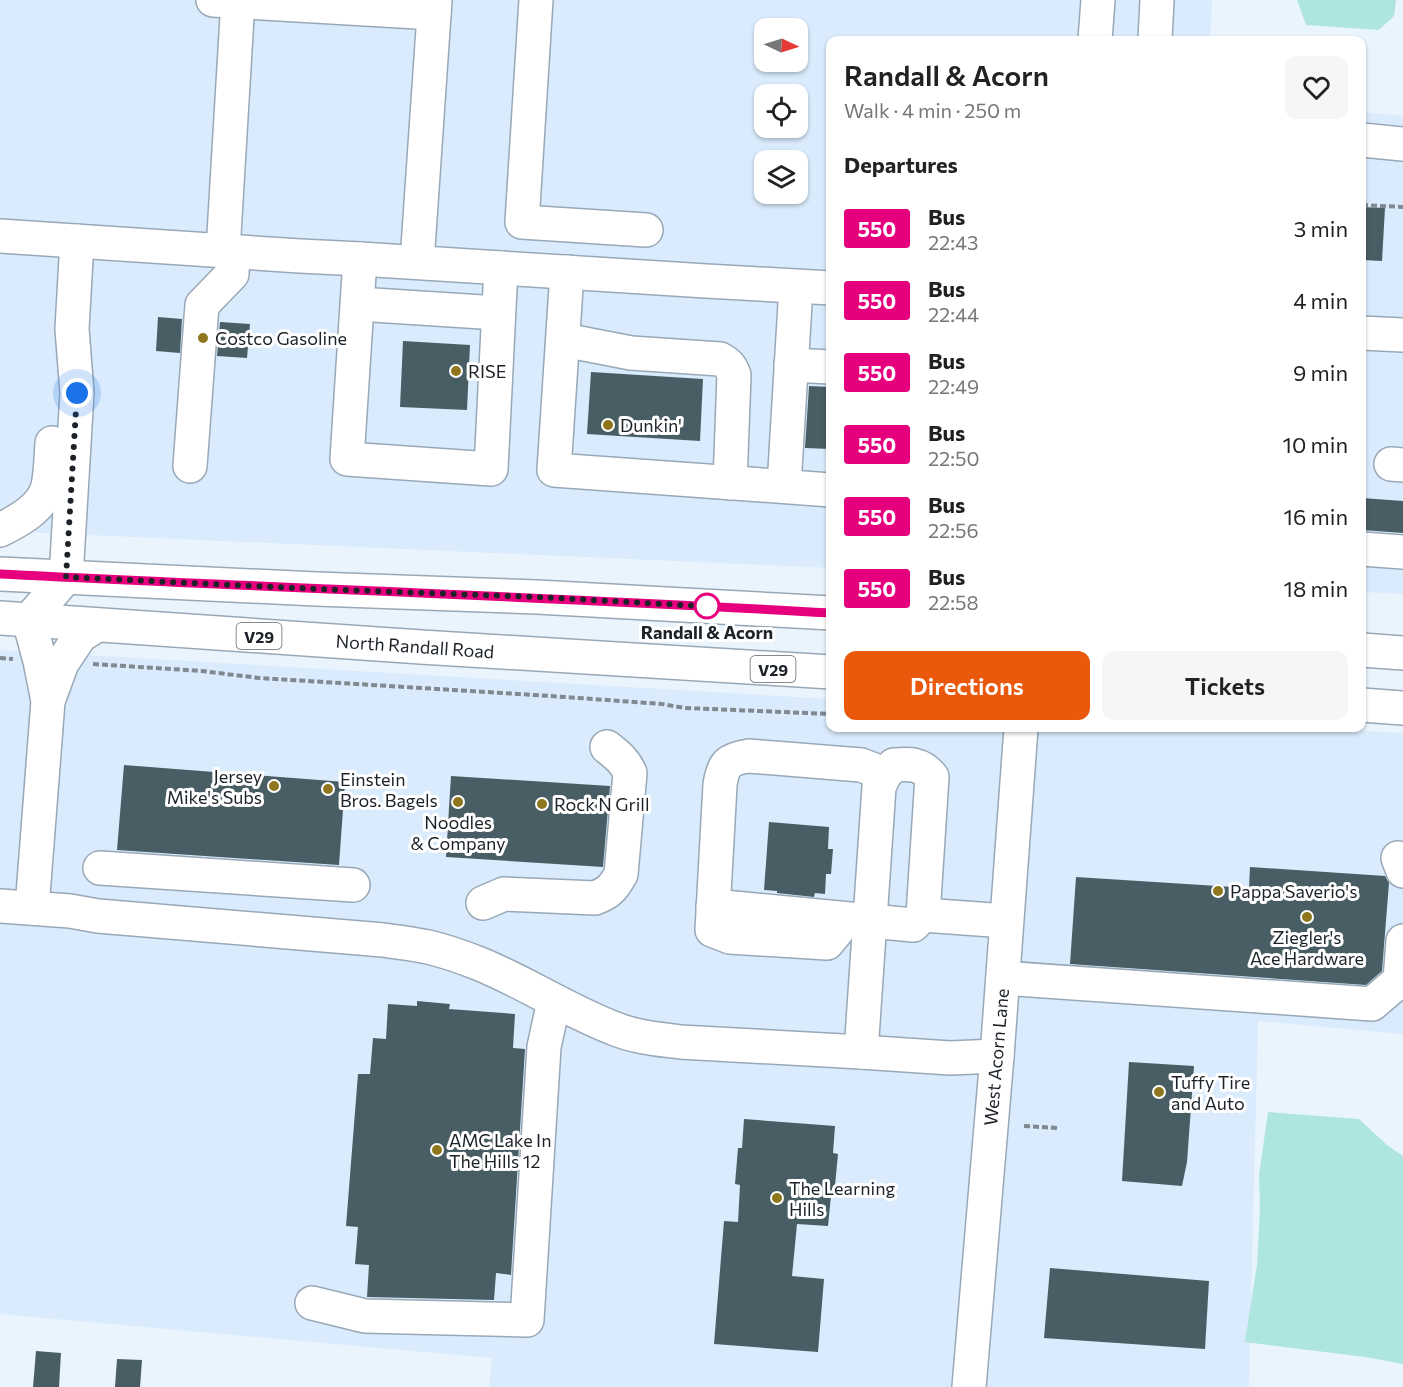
<!DOCTYPE html>
<meta charset="utf-8">
<style>
body{margin:0;font-family:Commissioner,sans-serif;background:#f6f6f6;color:#222;height:100vh;display:flex;flex-direction:column;font-size:22px;white-space:nowrap}
*{box-sizing:border-box;margin:0}
p{font-size:20px;color:#767676}
.icon{flex:none;width:33px;height:33px;fill:none;stroke:currentColor;stroke-width:2;stroke-linecap:round;stroke-linejoin:round}
.map{position:relative;flex:1;overflow:hidden}
.drawer{position:absolute;left:826px;top:36px;width:540px;height:696px;display:flex;flex-direction:column;background:#fff;border-radius:12px;box-shadow:0 2px 4px #0004}
.drawer>*{flex:none}
.badge{padding:0 12px;border-radius:4px;font-size:21px;line-height:39px}
.needle{width:39px;rotate:94deg}
.buttons{position:absolute;left:754px;top:18px;display:grid;gap:12px}
.buttons a{display:grid;place-items:center;width:54px;height:54px;border-radius:12px;background:#fff;box-shadow:0 2px 4px #0004;font-size:30px}
.you{position:absolute;width:30px;height:30px;margin:-15px;border:4px solid #fff;border-radius:50%;background:#1a73e8;box-shadow:0 0 0 9px #1a73e833}
.map>.badge{position:absolute;translate:-50% -50%;box-shadow:0 0 0 3px #fff}
h2{padding:0 18px;font-size:22px;line-height:54px}
.round{display:grid;place-items:center;flex:none;width:63px;height:63px;border-radius:12px;background:#f6f6f6}
.overview{display:flex;align-items:center;justify-content:space-between;height:102px;padding:0 18px}
h1{font-size:28px;font-weight:600;line-height:45px}
.action{display:flex;gap:12px;margin-top:auto;padding:12px 18px}
.action a{flex:1;height:69px;border-radius:12px;background:#ea580c;color:#fff;font-size:24px;font-weight:600;line-height:69px;text-align:center}
.action a+a{background:#f6f6f6;color:#222}
ul{padding:0;list-style:none}
li{display:flex;align-items:center;gap:18px;height:72px;padding:0 18px}
li div{flex:1}
li b{display:block;font-size:22px}
li em{font-style:normal}
li .badge{min-width:66px;font-weight:700;text-align:center}
.map>svg:first-child{display:block}
.built{fill:#d9ebfc;fill-rule:evenodd}
.water{fill:#aee6df}
.building{fill:#495e64}
.lines{fill:none;stroke-linecap:round;stroke-linejoin:round}
.minor-casing{stroke:#99a8b6;stroke-width:36}
.major-casing{stroke:#99a8b6;stroke-width:36}
.path{stroke:#808890;stroke-width:4;stroke-dasharray:6 3;stroke-linecap:butt}
.minor{stroke:#fff;stroke-width:33}
.major{stroke:#fff;stroke-width:33}
.line-casing{stroke:#fff;stroke-width:14}
.line{stroke:#e6007e;stroke-width:9}
.walk{stroke:#1c2228;stroke-width:6;stroke-dasharray:0 10.8}
.poi-dot{fill:#8d761b;stroke:#fff;stroke-width:2}
.stop-dot{fill:#fff;stroke:#e6007e;stroke-width:3}
.labels{text-anchor:middle;dominant-baseline:central;stroke-width:6;stroke-linejoin:round;paint-order:stroke}
.shield{fill:#fff;stroke:#606468;stroke-width:1.5}
.shield-label{font-size:16px;font-weight:bold;fill:#1c2228}
.poi-label{font-size:18px;fill:#1c2228;stroke:#fff;text-anchor:start}
.stop-label{font-size:18px;font-weight:bold;fill:#1c2228;stroke:#fff}
.street-label{font-size:18px;fill:#1c2228;stroke:#fff}
</style>
<div class="map">
<svg width="1403" height="1387" viewBox="0 0 1403 1387">
<rect width="100%" height="100%" fill="#eaf4fd"/>
<g class="built">
<path d="M0,0H1212L1210,40H831V568L0,531ZM765,28H798V62H765ZM765,94H798V128H765ZM765,160H798V194H765Z"/>
<polygon points="1362,112 1403,116 1403,594 1362,592"/>
<polygon points="0,650 831,699 831,728 1305,728 1403,733 1403,1034 1258,1021 1249,1387 489,1387 492,1358 0,1314"/>
</g>
<g class="water">
<polygon points="1297,0 1396,0 1394,16 1379,30 1306,25"/>
<polygon points="1268,1112 1359,1119 1387,1145 1403,1156 1403,1364 1365,1357 1245,1342 1257,1264 1260,1209 1259,1175"/>
</g>
<g class="building">
<polygon points="1362,207 1385,208 1382,261 1362,260"/>
<polygon points="158,317 182,319 180,353 156,351"/>
<polygon points="220,322 250,324 247,358 217,356"/>
<polygon points="403,341 470,345 467,410 400,407"/>
<polygon points="591,372 703,379 700,441 587,434"/>
<polygon points="809,386 831,387 831,449 805,448"/>
<polygon points="1362,498 1403,501 1403,533 1362,530"/>
<polygon points="124,765 345,782 339,865 117,850"/>
<polygon points="451,776 610,786 603,867 446,857"/>
<polygon points="769,822 829,827 828,849 833,849 831,874 826,874 825,894 815,893 814,897 777,893 777,891 764,890"/>
<polygon points="1250,867 1385,876 1389,883 1382,971 1366,985 1070,964 1076,877 1249,888"/>
<polygon points="417,1001 450,1004 449,1009 515,1014 513,1048 525,1049 511,1275 496,1273 494,1300 367,1297 369,1265 355,1264 358,1227 346,1226 358,1074 370,1074 373,1038 386,1039 388,1004 417,1006"/>
<polygon points="1129,1062 1194,1066 1187,1162 1182,1186 1122,1181"/>
<polygon points="744,1119 835,1126 833,1153 838,1154 834,1196 831,1196 828,1226 797,1224 792,1276 824,1279 818,1352 714,1344 724,1221 738,1222 740,1185 735,1184 738,1148 742,1148"/>
<polygon points="1050,1268 1209,1281 1205,1349 1044,1338"/>
<polygon points="36,1351 61,1353 59,1387 33,1387"/>
<polygon points="117,1359 142,1360 140,1387 115,1387"/>
</g>
<g class="lines">
<g class="minor-casing">
<g id="minor">
<polyline points="213,0 434,13"/>
<polyline points="536,0 522,222 646,230"/>
<polyline points="1095,40 1098,0"/>
<polyline points="1155,40 1157,0"/>
<polyline points="1362,140 1403,144"/>
<polyline points="0,236 300,256 360,259 706,281 831,288"/>
<polyline points="223,251 238,0"/>
<polyline points="360,259 347,459 491,469 501,268"/>
<polyline points="417,262 435,0"/>
<polyline points="567,272 554,470 831,490"/>
<polyline points="358,304 498,313"/>
<polyline points="1362,333 1403,335"/>
<path d="M564,340L631,353L720,359C728,363 731,367 734,375L730,483"/>
<polyline points="791,365 831,367"/>
<polyline points="1391,464 1403,465"/>
<polyline points="190,466 202,305 232,274 233,252"/>
<polyline points="784,486 796,287"/>
<path d="M0,530C18,521 43,508 48,486C51,472 51,457 52,443"/>
<polyline points="1362,549 1403,552"/>
<polyline points="1398,858 1403,871"/>
<polyline points="100,868 353,885"/>
<path d="M483,903L504,894L595,898C609,893 614,887 621,874L630,773C625,761 617,755 607,747"/>
<path d="M0,906L70,911L98,916L383,940C398,942 414,944 428,947C445,951 465,958 480,964C526,983 567,1010 613,1028C634,1037 657,1039 680,1042L861,1052L950,1058L997,1056"/>
<polyline points="713,906 913,925 923,915"/>
<polyline points="32,908 48,701 40,661 29,620 66,577 77,393 72,329 77,241"/>
<path d="M846,920L827,943L730,937L712,930L720,785C723,764 728,759 749,756L861,765L885,774"/>
<polyline points="1003,978 1372,1004 1400,980 1403,941"/>
<path d="M861,1052L879,787L885,774L894,765C910,764 921,763 932,777L923,915L1006,921"/>
<polyline points="312,1303 365,1316 527,1320 544,1047 554,1001"/>
<polyline points="969,1387 997,1056 1021,728"/>
</g>
</g>
<g class="major-casing">
<g id="major">
<polyline points="0,574 316,589 537,597 831,613"/>
<polyline points="0,618 421,647 831,672"/>
<polyline points="1362,650 1403,653"/>
<polyline points="48,701 62,663 80,636 97,625"/>
<polyline points="1362,705 1403,708"/>
</g>
</g>
<g class="path">
<polyline points="1362,205 1403,207"/>
<polyline points="0,658 13,659"/>
<polyline points="93,664 202,671 259,678 551,696 662,704 685,708 831,714"/>
<polyline points="1024,1126 1058,1128"/>
</g>
<use href="#minor" class="minor"/>
<use href="#major" class="major"/>
</g>
<g class="lines">
<g class="line-casing">
<path id="line" d="M0,574C277,588 554,597 831,613"/>
</g>
<use href="#line" class="line"/>
<polyline class="walk" points="77,393 66,577 316,589 537,597 718,607 707,606"/>
</g>
<g class="poi-dot">
<circle cx="203" cy="338" r="6"/>
<circle cx="456" cy="371" r="6"/>
<circle cx="608" cy="425" r="6"/>
<circle cx="274" cy="786" r="6"/>
<circle cx="328" cy="789" r="6"/>
<circle cx="458" cy="802" r="6"/>
<circle cx="542" cy="804" r="6"/>
<circle cx="1218" cy="891" r="6"/>
<circle cx="1307" cy="917" r="6"/>
<circle cx="1159" cy="1092" r="6"/>
<circle cx="437" cy="1150" r="6"/>
<circle cx="777" cy="1198" r="6"/>
</g>
<circle class="stop-dot" cx="707" cy="606" r="12"/>
<g class="labels">
<g class="shield">
<rect x="236.5" y="623" width="45" height="26" rx="4.5"/>
<rect x="750.5" y="656" width="45" height="26" rx="4.5"/>
</g>
<g class="shield-label">
<text x="259" y="636">V29</text>
<text x="773" y="669">V29</text>
</g>
<g class="poi-label">
<text x="215" y="338">Costco Gasoline</text>
<text x="468" y="371">RISE</text>
<text x="620" y="425">Dunkin'</text>
<text x="262" y="776" text-anchor="end">Jersey<tspan x="262" dy="21">Mike's Subs</tspan></text>
<text x="340" y="779">Einstein<tspan x="340" dy="21">Bros. Bagels</tspan></text>
<text x="554" y="804">Rock N Grill</text>
<text x="458" y="822" text-anchor="middle">Noodles<tspan x="458" dy="21">&amp; Company</tspan></text>
<text x="1230" y="891">Pappa Saverio's</text>
<text x="1307" y="937" text-anchor="middle">Ziegler's<tspan x="1307" dy="21">Ace Hardware</tspan></text>
<text x="1171" y="1082">Tuffy Tire<tspan x="1171" dy="21">and Auto</tspan></text>
<text x="449" y="1140">AMC Lake In<tspan x="449" dy="21">The Hills 12</tspan></text>
<text x="789" y="1188">The Learning<tspan x="789" dy="21">Hills</tspan></text>
</g>
<g class="stop-label">
<text x="707" y="632">Randall &amp; Acorn</text>
</g>
<g class="street-label">
<text transform="translate(415 646) rotate(4)">North Randall Road</text>
<text transform="translate(996 1057) rotate(-85)">West Acorn Lane</text>
</g>
</g>
</svg>
<div class="buttons">
<a><svg class="needle" viewBox="-14 -14 28 28"><path d="M0-13l5 13h-10z" fill="#e53935"/><path d="M0 13l5-13h-10z" fill="#767676"/></svg></a>
<a><svg class="icon" aria-label="locate" viewBox="0 0 24 24"><circle cx="12" cy="12" r="6"/><path d="M12 2v4M12 18v4M2 12h4M18 12h4"/></svg></a>
<a><svg class="icon" aria-label="layers" viewBox="0 0 24 24"><path d="M12 4l9 5-9 5-9-5zM3 14l9 5 9-5"/></svg></a>
</div>
<div class="you" style="left:77px;top:393px"></div>
<section class="drawer">
<div class="overview"><div><h1>Randall &amp; Acorn</h1><p>Walk · 4 min · 250 m</p></div><a class="round"><svg class="icon" aria-label="heart" viewBox="0 0 24 24"><path d="M12 20l-8-8c-3-5 5-10 8-4 3-6 11-1 8 4z"/></svg></a></div>
<h2>Departures</h2>
<ul>
<li><span class="badge" style="background:#e6007e;color:#fff">550</span><div><b>Bus</b><p>22:43</p></div><em>3 min</em></li>
<li><span class="badge" style="background:#e6007e;color:#fff">550</span><div><b>Bus</b><p>22:44</p></div><em>4 min</em></li>
<li><span class="badge" style="background:#e6007e;color:#fff">550</span><div><b>Bus</b><p>22:49</p></div><em>9 min</em></li>
<li><span class="badge" style="background:#e6007e;color:#fff">550</span><div><b>Bus</b><p>22:50</p></div><em>10 min</em></li>
<li><span class="badge" style="background:#e6007e;color:#fff">550</span><div><b>Bus</b><p>22:56</p></div><em>16 min</em></li>
<li><span class="badge" style="background:#e6007e;color:#fff">550</span><div><b>Bus</b><p>22:58</p></div><em>18 min</em></li>
</ul>
<div class="action"><a>Directions</a><a>Tickets</a></div>
</section>
</div>
